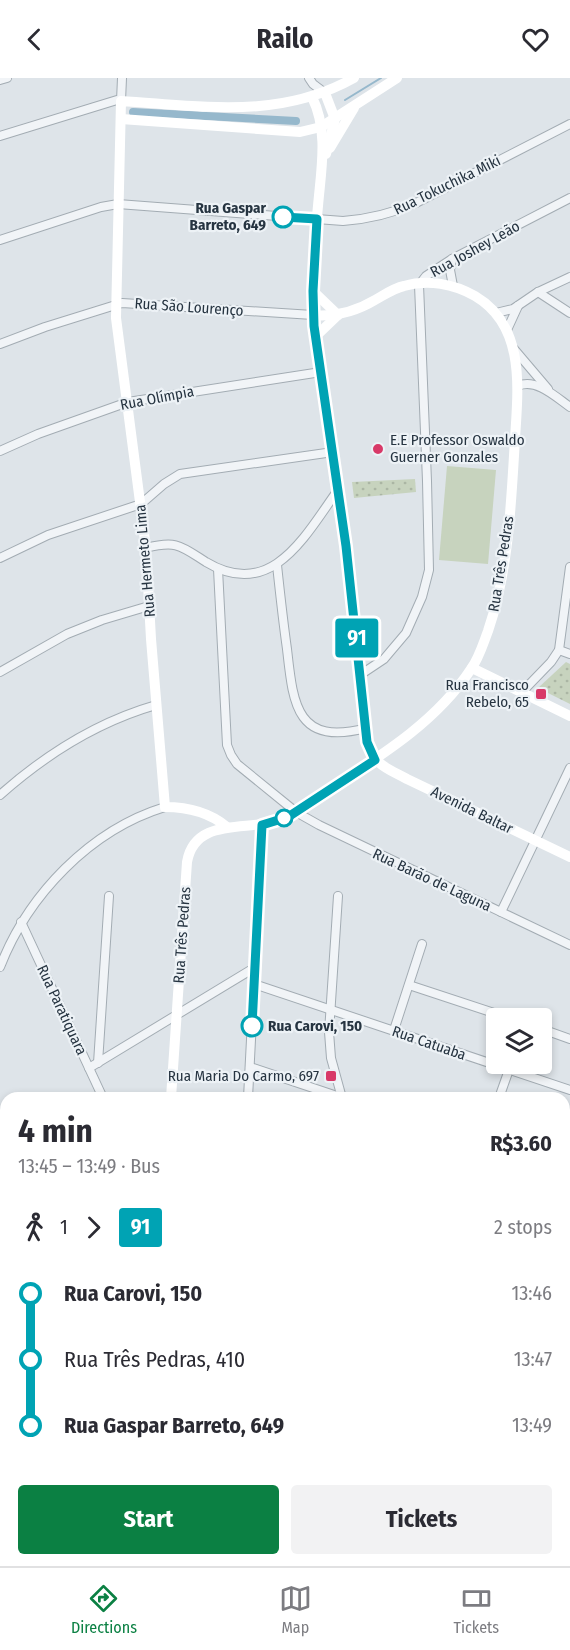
<!DOCTYPE html>
<meta charset="utf-8">
<style>
body{margin:0;font-family:"Fira Sans Condensed",sans-serif;background:#f2f2f3;color:#2b2b33;height:100vh;display:flex;flex-direction:column;font-size:22px;white-space:nowrap}
*{box-sizing:border-box;margin:0}
p{font-size:20px;color:#7c7c81}
.icon{flex:none;width:33px;height:33px;fill:none;stroke:currentColor;stroke-width:2;stroke-linecap:round;stroke-linejoin:round}
.map{position:relative;flex:1;overflow:hidden}
.drawer{position:absolute;left:0px;top:1014px;width:570px;height:474px;display:flex;flex-direction:column;background:#fff;border-radius:18px 18px 0 0;box-shadow:0 3px 9px #0003}
.drawer>*{flex:none}
.badge{padding:0 12px;border-radius:4px;font-size:21px;line-height:39px}
.fabs{position:absolute;left:486px;top:930px;display:grid;gap:12px}
.fabs a{display:grid;place-items:center;width:66px;height:66px;border-radius:6px;background:#fff;box-shadow:0 3px 9px #0003;font-size:30px}
.map>.badge{position:absolute;translate:-50% -50%;box-shadow:0 0 0 3px #fff}
.legs{display:flex;align-items:center;gap:9px;height:66px;padding:0 18px;font-size:20px}
.legs p{margin-inline-start:auto}
.summary{display:flex;align-items:center;justify-content:space-between;height:102px;padding:0 18px}
h1{font-size:33px;font-weight:700;line-height:45px}
.cta{display:flex;gap:12px;margin-top:auto;padding:12px 18px}
.cta a{flex:1;height:69px;border-radius:6px;background:#0b8043;color:#fff;font-size:24px;font-weight:700;line-height:69px;text-align:center}
.cta a+a{background:#f2f2f3;color:#2b2b33}
ul{padding:0 18px;list-style:none}
li{display:flex;align-items:center;gap:21px;height:66px;font-size:22px}
li i{display:grid;place-items:center;width:9px;height:100%;margin:0 8px;background:currentColor}
li i::after{content:'';width:15px;height:15px;margin:-8px;border:4px solid;border-radius:50%;background:#fff}
li p{margin-inline-start:auto}
li:first-child i{background:linear-gradient(#0000 50%,currentColor 0)}
li:last-child i{background:linear-gradient(currentColor 50%,#0000 0)}
header{display:flex;justify-content:space-between;align-items:center;height:78px;padding:0 18px;background:#fff;font-size:27px;font-weight:700}
.menu{display:flex;justify-content:space-around;align-items:center;height:84px;border-top:2px solid #e1e1e2;background:#fff;font-size:16px;color:#7c7c81}
.menu a{display:grid;justify-items:center;gap:3px}
.menu .on{color:#0b8043}
.map>svg:first-child{display:block}
.park{fill:url(#park-dots)}
.garden{fill:#c7d3be}
.lines{fill:none;stroke-linecap:round;stroke-linejoin:round}
.stream{stroke:#96b8cc;stroke-width:2}
.canal{stroke:#96b8cc;stroke-width:8}
.street-casing{stroke:#a3acb3;stroke-width:10}
.street{stroke:#f1f4f7;stroke-width:8}
.secondary{stroke:#fff;stroke-width:10}
.line-1-casing{stroke:#fff;stroke-width:14}
.line-1{stroke:#00a3b4;stroke-width:9}
.stop-1-dot{fill:#fff;stroke:#00a3b4;stroke-width:3}
.poi-dot{fill:#d83968;stroke:#edf2f6;stroke-width:2}
.labels{text-anchor:middle;dominant-baseline:central;stroke-width:4.5;stroke-linejoin:round;paint-order:stroke}
.street-label{font-size:15px;fill:#263441;stroke:#edf2f6}
.stop-label{font-size:15px;font-weight:bold;fill:#263441;stroke:#edf2f6;text-anchor:end}
.poi-label{font-size:15px;fill:#263441;stroke:#edf2f6;text-anchor:end}
</style>
<header><svg class="icon" aria-label="back" viewBox="0 0 24 24"><path d="M15 5l-7 7 7 7"/></svg>Railo<svg class="icon" aria-label="heart" viewBox="0 0 24 24"><path d="M12 20l-8-8c-3-5 5-10 8-4 3-6 11-1 8 4z"/></svg></header>
<div class="map">
<svg width="570" height="1488" viewBox="0 0 570 1488">
<defs>
<pattern id="park-dots" width="8" height="8" patternUnits="userSpaceOnUse" patternTransform="scale(1.5)"><rect width="8" height="8" fill="#c7d3be"/><path d="M2 2h.1M6 6h.1" fill="none" stroke="#abb6a4" stroke-width="1.8" stroke-linecap="round"/></pattern>
</defs>
<rect width="100%" height="100%" fill="#dee4e9"/>
<g class="park">
<polygon points="415,401 416,414 354,420 352,404"/>
<polygon points="566,584 570,586 570,626 538,610"/>
</g>
<polygon class="garden" points="447,388 496,392 488,486 439,482"/>
<g class="lines">
<polyline class="stream" points="345,22 381,0"/>
<polyline class="canal" points="133,34 296,43"/>
<g class="street-casing">
<g id="street">
<polyline points="309,0 313,6 325,15"/>
<polyline points="0,2 7,0"/>
<polyline points="0,58 117,22 121,23 122,0"/>
<path d="M0,162L101,129L118,126L343,143C369,141 391,136 416,125L570,46"/>
<polyline points="452,181 450,192 453,208"/>
<polyline points="538,214 570,235"/>
<polyline points="496,235 513,231 538,214 570,199"/>
<polyline points="507,252 518,228"/>
<polyline points="0,266 45,249 122,225 313,237"/>
<polyline points="514,271 548,311"/>
<path d="M518,308C536,300 556,319 570,329"/>
<polyline points="0,373 38,356 128,324 321,294"/>
<path d="M146,470C177,462 181,468 206,484C272,524 306,456 338,412"/>
<polyline points="0,480 48,457 141,426 164,406 180,396 333,374"/>
<path d="M277,487C280,515 283,543 287,571C293,625 296,669 366,650"/>
<polyline points="218,491 227,667 231,677 237,686 296,734 319,747 570,867"/>
<polyline points="559,572 570,576"/>
<polyline points="0,594 67,556 102,542 149,528"/>
<polyline points="360,597 384,581 406,555 422,519 429,492 427,403 419,207 426,198 452,181 570,120"/>
<polyline points="522,614 551,584 559,572 570,489"/>
<path d="M0,717C45,677 97,644 156,627"/>
<polyline points="338,818 329,954 331,980 342,1020"/>
<polyline points="501,834 570,690"/>
<polyline points="21,844 103,1020"/>
<path d="M0,889C28,817 90,752 165,729"/>
<polyline points="254,906 570,1012"/>
<polyline points="409,907 509,940"/>
<polyline points="542,951 570,961"/>
<polyline points="394,952 422,866"/>
<polyline points="98,985 109,818"/>
<polyline points="250,989 343,1020"/>
<polyline points="89,990 254,890"/>
<polyline points="248,1020 262,747"/>
<polyline points="499,1020 511,986"/>
<polyline points="0,1076 6,1081"/>
<polyline points="564,1094 570,1096"/>
<polyline points="0,1225 6,1224"/>
<polyline points="564,1280 570,1263"/>
<polyline points="0,1325 6,1323"/>
<polyline points="564,1345 570,1347"/>
<polyline points="0,1397 6,1402"/>
<polyline points="564,1430 570,1424"/>
<polyline points="0,1460 6,1450"/>
<polyline points="91,1482 93,1488"/>
<polyline points="152,1482 167,1488"/>
<polyline points="184,1482 187,1488"/>
<polyline points="293,1482 295,1488"/>
<polyline points="531,1482 536,1488"/>
<polyline points="174,1488 177,1482"/>
<polyline points="511,1488 520,1482"/>
</g>
</g>
<use href="#street" class="street"/>
<g class="secondary">
<polyline points="325,15 335,41 326,76"/>
<path d="M312,19C329,53 321,92 318,128C314,167 311,208 314,248L346,468L367,664C375,688 387,690 407,701L570,779"/>
<polyline points="121,41 300,54 321,49 397,0"/>
<polyline points="330,70 354,30"/>
<polyline points="313,213 338,237"/>
<polyline points="315,259 338,237"/>
<polyline points="472,590 570,638"/>
<path d="M227,749C209,734 188,729 165,729L151,561L146,470L116,240L121,23C203,28 279,42 354,0"/>
<path d="M171,1020L187,784C195,738 249,754 280,742C298,735 315,721 331,710C382,677 437,643 471,591C479,580 483,566 488,553C509,492 511,425 515,361C518,311 526,248 475,218C454,206 428,201 404,208C394,210 384,217 375,222C355,234 336,239 313,237"/>
<polyline points="0,1124 6,1124"/>
<polyline points="564,1178 570,1180"/>
<polyline points="407,1482 411,1488"/>
</g>
</g>
<g class="lines">
<g class="line-1-casing">
<polyline id="line-1" points="252,948 262,747 288,739 375,682 367,664 346,468 314,248 313,213 317,141 283,139"/>
</g>
<use href="#line-1" class="line-1"/>
</g>
<g class="stop-1-dot">
<circle cx="283" cy="139" r="10"/>
<circle cx="284" cy="740" r="8"/>
<circle cx="252" cy="948" r="10"/>
</g>
<g class="poi-dot">
<circle cx="378" cy="371" r="6"/>
<rect x="535" y="610" width="12" height="12" rx="3"/>
<rect x="325" y="992" width="12" height="12" rx="3"/>
</g>
<g class="labels">
<g class="street-label">
<text transform="translate(447 107) rotate(-26)">Rua Tokuchika Miki</text>
<text transform="translate(475 171) rotate(-29)">Rua Joshey Leão</text>
<text transform="translate(189 229) rotate(4)">Rua São Lourenço</text>
<text transform="translate(157 320) rotate(-11)">Rua Olímpia</text>
<text transform="translate(145 483) rotate(-95)">Rua Hermeto Lima</text>
<text transform="translate(501 486) rotate(-81)">Rua Três Pedras</text>
<text transform="translate(472 732) rotate(26)">Avenida Baltar</text>
<text transform="translate(432 802) rotate(25)">Rua Barão de Laguna</text>
<text transform="translate(182 857) rotate(-86)">Rua Três Pedras</text>
<text transform="translate(62 932) rotate(65)">Rua Paratiquara</text>
<text transform="translate(429 965) rotate(19)">Rua Catuaba</text>
</g>
<g class="stop-label">
<text x="266" y="130">Rua Gaspar<tspan x="266" dy="17">Barreto, 649</tspan></text>
<text x="268" y="948" text-anchor="start">Rua Carovi, 150</text>
</g>
<g class="poi-label">
<text x="390" y="362" text-anchor="start">E.E Professor Oswaldo<tspan x="390" dy="17">Guerner Gonzales</tspan></text>
<text x="529" y="607">Rua Francisco<tspan x="529" dy="17">Rebelo, 65</tspan></text>
<text x="319" y="998">Rua Maria Do Carmo, 697</text>
</g>
</g>
</svg>
<div class="fabs">
<a><svg class="icon" aria-label="layers" viewBox="0 0 24 24"><path d="M12 4l9 5-9 5-9-5zM3 14l9 5 9-5"/></svg></a>
</div>
<b class="badge" style="left:357px;top:560px;background:#00a3b4;color:#fff">91</b>
<section class="drawer">
<div class="summary"><div><h1>4 min</h1><p>13:45 – 13:49 · Bus</p></div><b>R$3.60</b></div>
<div class="legs"><svg class="icon" aria-label="walk" viewBox="0 0 24 24"><circle cx="13" cy="4" r="2"/><path d="M13 8l-2 6 4 7M11 14l-3 7M7 12l3-4h3l4 4"/></svg>1<svg class="icon" aria-label="forward" viewBox="0 0 24 24"><path d="M9 5l7 7-7 7"/></svg><b class="badge" style="background:#00a3b4;color:#fff">91</b><p>2 stops</p></div>
<ul>
<li><i style="color:#00a3b4"></i><b>Rua Carovi, 150</b><p>13:46</p></li>
<li><i style="color:#00a3b4"></i><span>Rua Três Pedras, 410</span><p>13:47</p></li>
<li><i style="color:#00a3b4"></i><b>Rua Gaspar Barreto, 649</b><p>13:49</p></li>
</ul>
<div class="cta"><a>Start</a><a>Tickets</a></div>
</section>
</div>
<nav class="menu">
<a class="on"><svg class="icon" aria-label="directions" viewBox="0 0 24 24"><path d="M12 3l9 9-9 9-9-9zM9 14v-3h6M13 9l2 2-2 2"/></svg>Directions</a>
<a><svg class="icon" aria-label="map" viewBox="0 0 24 24"><path d="M3 6l6-2 6 2 6-2v14l-6 2-6-2-6 2zM9 4v14M15 6v14"/></svg>Map</a>
<a><svg class="icon" aria-label="tickets" viewBox="0 0 24 24"><path d="M3 7h18v10H3zM15 7v10"/></svg>Tickets</a>
</nav>
